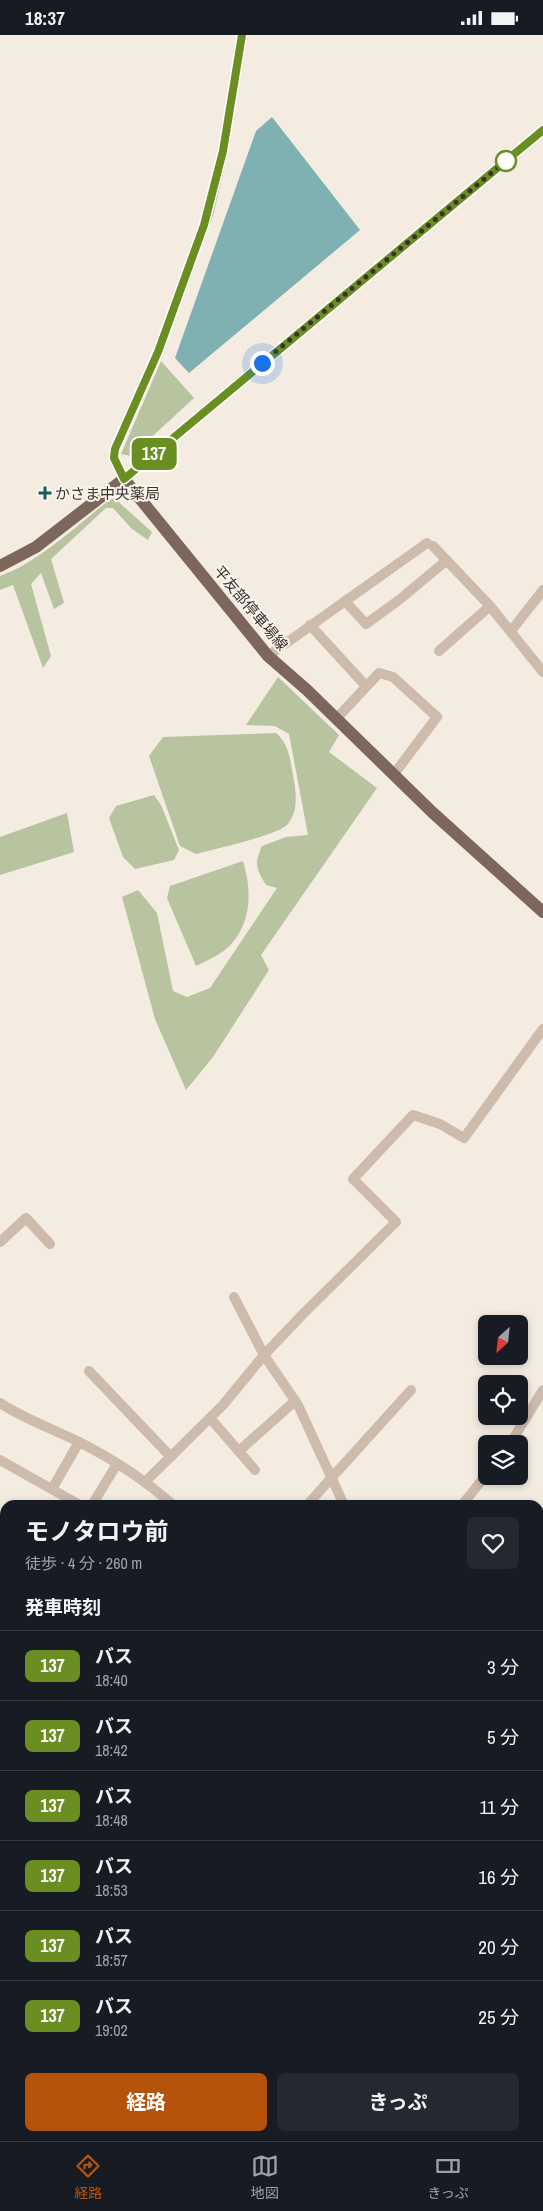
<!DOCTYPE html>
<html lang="ja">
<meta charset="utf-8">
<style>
body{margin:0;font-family:"Archivo Narrow","Noto Sans JP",sans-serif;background:#242831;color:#f1f3f6;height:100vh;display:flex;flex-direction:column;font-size:19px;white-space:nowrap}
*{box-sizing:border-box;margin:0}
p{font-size:16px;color:#9ea1a6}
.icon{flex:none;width:28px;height:28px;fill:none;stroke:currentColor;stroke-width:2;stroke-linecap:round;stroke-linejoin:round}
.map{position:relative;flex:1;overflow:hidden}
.details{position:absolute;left:0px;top:1465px;width:544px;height:641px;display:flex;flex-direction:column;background:#171b24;border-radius:15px 15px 0 0;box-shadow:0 2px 8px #0003}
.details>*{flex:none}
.badge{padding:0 10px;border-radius:8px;font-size:18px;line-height:32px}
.needle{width:32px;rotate:207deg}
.controls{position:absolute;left:478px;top:1280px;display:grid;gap:10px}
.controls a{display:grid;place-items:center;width:50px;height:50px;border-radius:8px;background:#171b24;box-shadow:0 2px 8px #0003;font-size:25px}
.you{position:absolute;width:25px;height:25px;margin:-12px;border:4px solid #fff;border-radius:50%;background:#1a73e8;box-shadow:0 0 0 8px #1a73e833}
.map>.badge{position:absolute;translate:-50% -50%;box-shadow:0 0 0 2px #fff}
h2{padding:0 25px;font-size:19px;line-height:45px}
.round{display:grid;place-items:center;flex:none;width:52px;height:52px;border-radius:8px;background:#242831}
.summary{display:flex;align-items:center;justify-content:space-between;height:85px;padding:0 25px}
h1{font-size:24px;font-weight:700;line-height:38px}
.cta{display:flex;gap:10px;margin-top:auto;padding:10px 25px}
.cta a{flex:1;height:58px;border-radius:8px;background:#b45309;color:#fff;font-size:20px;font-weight:700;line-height:58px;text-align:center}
.cta a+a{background:#242831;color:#f1f3f6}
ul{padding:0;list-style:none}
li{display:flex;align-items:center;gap:15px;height:70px;padding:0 25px;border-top:1px solid #363941}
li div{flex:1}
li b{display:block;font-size:19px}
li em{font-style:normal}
li .badge{min-width:55px;font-weight:700;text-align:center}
.status{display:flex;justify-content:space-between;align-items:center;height:35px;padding:0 25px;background:#171b24;direction:ltr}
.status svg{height:14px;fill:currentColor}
.dock{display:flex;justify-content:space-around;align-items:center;height:70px;border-top:1px solid #363941;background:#171b24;font-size:14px;color:#9ea1a6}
.dock a{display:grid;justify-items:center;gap:2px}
.dock .selected{color:#b45309}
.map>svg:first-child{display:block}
.green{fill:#b8c4a0}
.water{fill:#7fb0b2}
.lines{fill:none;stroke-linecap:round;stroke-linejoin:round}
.minor{stroke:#cdbbac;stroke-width:10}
.major{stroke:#7d675c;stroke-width:12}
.rail{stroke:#3b302b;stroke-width:2.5;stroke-dasharray:1 4;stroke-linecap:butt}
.line-casing{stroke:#fff;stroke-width:11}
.line{stroke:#6b8e23;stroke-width:8}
.walk{stroke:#3b302b;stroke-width:5;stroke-dasharray:0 9}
.stop-dot{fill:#fff;stroke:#6b8e23;stroke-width:2.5}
.poi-dot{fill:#1f5a5e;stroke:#fbf5ee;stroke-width:2}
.labels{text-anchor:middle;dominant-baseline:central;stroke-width:4;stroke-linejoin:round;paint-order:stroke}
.poi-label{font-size:15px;fill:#3b302b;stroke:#fbf5ee;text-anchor:start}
.street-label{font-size:15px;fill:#3b302b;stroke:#fbf5ee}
</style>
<div class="status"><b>18:37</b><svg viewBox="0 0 49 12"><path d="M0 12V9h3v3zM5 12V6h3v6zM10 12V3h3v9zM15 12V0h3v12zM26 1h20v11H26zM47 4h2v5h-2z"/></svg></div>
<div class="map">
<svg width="543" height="2106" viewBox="0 0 543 2106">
<rect width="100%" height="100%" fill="#f4ebe1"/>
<g class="green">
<polygon points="161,326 194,363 131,421 121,419"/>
<path d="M114,463L152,497L148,505L132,494L113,473H106L51,524L64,568L54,574L41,538L31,549L51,621L43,633L13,550L0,555V541C37,528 78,490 108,466Z"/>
<path d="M278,642L339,700L329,717L377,753L261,920L269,935L213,1022L186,1055L155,984L122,862L138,855L157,878L173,956L187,962L210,953L277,853L266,850C256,833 254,829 262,811L286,802L308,800L289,699L275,691L246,690Z"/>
<path d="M276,698C289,709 290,724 293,740C296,756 299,775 288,789C279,800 214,814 196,819L180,811L149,721L163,702Z"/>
<polygon points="154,760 161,770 179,815 174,825 135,834 123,822 109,783 116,771"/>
<polygon points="67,778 74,817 0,840 0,802"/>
<path d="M243,826C251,853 253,884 232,908C223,919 208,925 196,931L167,863L170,851Z"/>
</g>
<polygon class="water" points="272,82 360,195 189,338 175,323 256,96"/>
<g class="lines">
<g class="minor">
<polyline points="242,0 223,116 209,177 158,317 115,414 114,423 124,444 543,95"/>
<polyline points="433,511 490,571 543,637"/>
<polyline points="345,566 366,589 399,565 447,525"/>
<polyline points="310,590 366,651"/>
<polyline points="511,596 543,555"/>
<polyline points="439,616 490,571"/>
<polyline points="268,621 427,508"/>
<polyline points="336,684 379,638 393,642 437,682 394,739"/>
<polyline points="0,1207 26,1183 50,1209"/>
<polyline points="234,1262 264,1320 298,1370 344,1470"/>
<polyline points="89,1336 171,1422"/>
<path d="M0,1368C26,1385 56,1395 83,1409C116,1426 146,1446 173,1470"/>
<polyline points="210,1383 255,1435"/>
<polyline points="510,1409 543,1355"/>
<polyline points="239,1416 295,1366"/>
<polyline points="0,1425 80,1470"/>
<polyline points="146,1446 223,1370 264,1320 303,1279 396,1187 353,1144 413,1080 440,1089 464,1103 543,994"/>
<polyline points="52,1454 79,1407"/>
<polyline points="92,1470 117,1429"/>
<polyline points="307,1470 411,1355"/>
<polyline points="462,1470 486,1440"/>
<polyline points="0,1621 5,1626"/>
<polyline points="539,1778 543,1773"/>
<polyline points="0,1783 5,1780"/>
<polyline points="539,1815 543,1811"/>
<polyline points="0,1944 5,1946"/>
<polyline points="0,2011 5,2009"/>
<polyline points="470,2101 483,2106"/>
<polyline points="61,2106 65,2101"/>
<polyline points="251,2106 255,2101"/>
<polyline points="334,2106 336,2101"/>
</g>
<polyline class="major" points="0,531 36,512 124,444 268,621 307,655 432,777 543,877"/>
<g class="rail">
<polyline points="539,1801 543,1796"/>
<polyline points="272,2106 276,2101"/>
</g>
</g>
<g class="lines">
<g class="line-casing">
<polyline id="line" points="242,0 223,116 204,190 158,317 115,414 114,423 124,444 543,95"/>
</g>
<use href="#line" class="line"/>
<polyline class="walk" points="262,328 506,126"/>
</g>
<circle class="stop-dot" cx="506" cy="126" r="10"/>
<path class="poi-dot" d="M42.5 450.5h5v5h5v5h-5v5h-5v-5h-5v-5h5z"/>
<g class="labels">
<g class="poi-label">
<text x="55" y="458">かさま中央薬局</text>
</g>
<g class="street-label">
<text transform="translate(251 573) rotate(50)">平友部停車場線</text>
</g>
</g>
</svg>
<div class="controls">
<a><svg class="needle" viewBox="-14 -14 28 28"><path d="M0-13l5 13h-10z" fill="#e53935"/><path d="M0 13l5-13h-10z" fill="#9ea1a6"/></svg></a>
<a><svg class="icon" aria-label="locate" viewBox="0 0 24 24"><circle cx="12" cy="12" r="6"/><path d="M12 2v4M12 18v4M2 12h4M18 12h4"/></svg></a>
<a><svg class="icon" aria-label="layers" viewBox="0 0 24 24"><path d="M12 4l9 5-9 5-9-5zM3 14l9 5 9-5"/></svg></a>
</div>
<div class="you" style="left:262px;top:328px"></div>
<b class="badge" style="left:154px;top:419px;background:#6b8e23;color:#fff">137</b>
<section class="details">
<div class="summary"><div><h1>モノタロウ前</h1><p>徒歩 · 4 分 · 260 m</p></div><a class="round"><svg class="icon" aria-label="heart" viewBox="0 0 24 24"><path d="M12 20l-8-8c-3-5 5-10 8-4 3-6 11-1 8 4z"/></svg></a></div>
<h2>発車時刻</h2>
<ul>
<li><span class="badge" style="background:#6b8e23;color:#fff">137</span><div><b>バス</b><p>18:40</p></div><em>3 分</em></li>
<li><span class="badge" style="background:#6b8e23;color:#fff">137</span><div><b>バス</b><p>18:42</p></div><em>5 分</em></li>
<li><span class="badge" style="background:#6b8e23;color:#fff">137</span><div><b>バス</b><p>18:48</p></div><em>11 分</em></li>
<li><span class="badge" style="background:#6b8e23;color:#fff">137</span><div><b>バス</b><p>18:53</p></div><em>16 分</em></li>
<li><span class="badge" style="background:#6b8e23;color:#fff">137</span><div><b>バス</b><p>18:57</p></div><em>20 分</em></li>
<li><span class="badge" style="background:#6b8e23;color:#fff">137</span><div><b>バス</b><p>19:02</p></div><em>25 分</em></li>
</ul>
<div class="cta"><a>経路</a><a>きっぷ</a></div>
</section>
</div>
<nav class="dock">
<a class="selected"><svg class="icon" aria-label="directions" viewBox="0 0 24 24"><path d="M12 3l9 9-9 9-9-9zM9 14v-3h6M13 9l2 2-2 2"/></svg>経路</a>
<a><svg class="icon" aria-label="map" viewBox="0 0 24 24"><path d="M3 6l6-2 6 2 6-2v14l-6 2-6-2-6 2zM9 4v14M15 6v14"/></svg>地図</a>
<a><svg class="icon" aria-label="tickets" viewBox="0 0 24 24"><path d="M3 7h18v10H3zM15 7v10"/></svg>きっぷ</a>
</nav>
